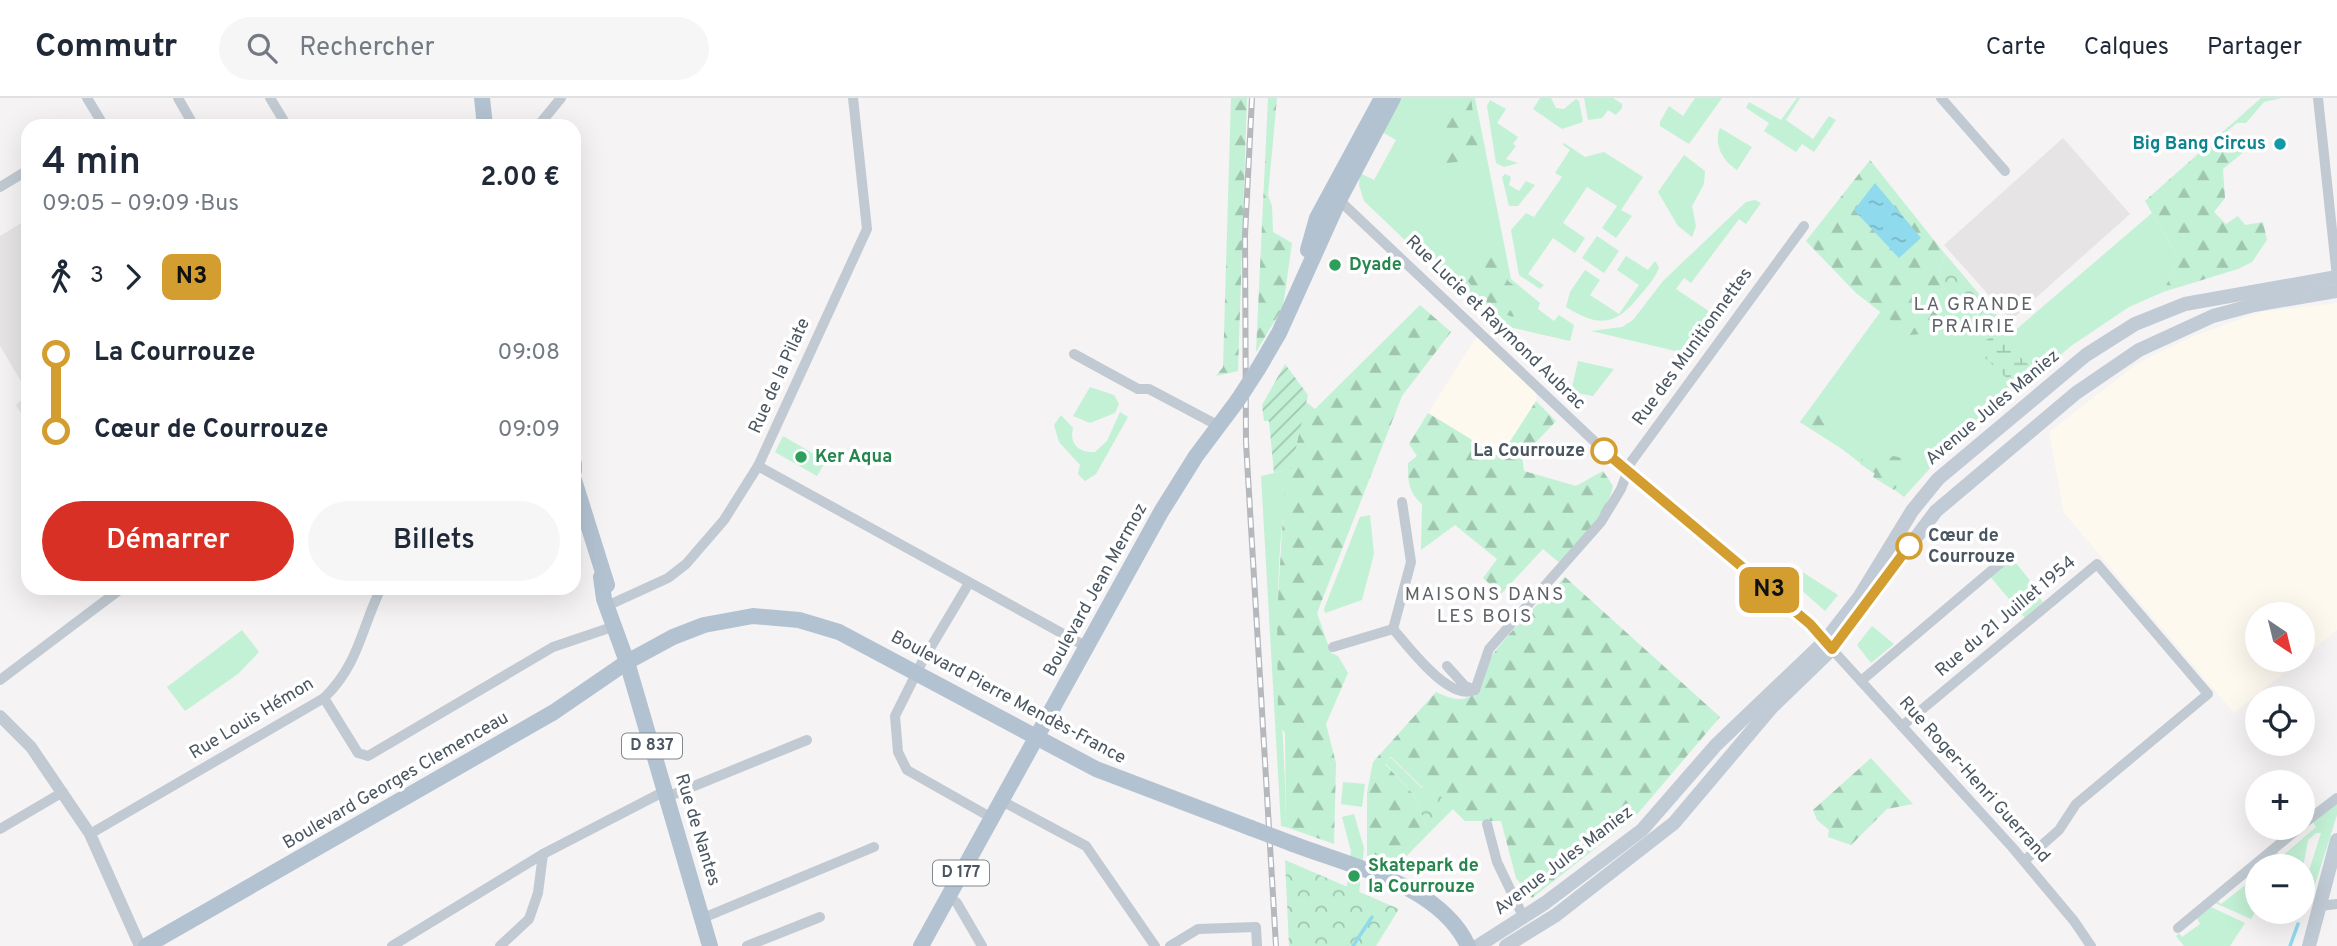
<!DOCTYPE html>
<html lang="fr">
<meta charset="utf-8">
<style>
body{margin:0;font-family:Overpass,sans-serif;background:#f6f6f7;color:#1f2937;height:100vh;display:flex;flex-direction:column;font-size:26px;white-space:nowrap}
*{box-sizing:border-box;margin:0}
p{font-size:23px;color:#747a83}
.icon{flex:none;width:38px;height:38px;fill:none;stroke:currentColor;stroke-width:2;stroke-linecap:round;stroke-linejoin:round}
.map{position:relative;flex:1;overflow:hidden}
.side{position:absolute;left:21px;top:21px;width:560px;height:476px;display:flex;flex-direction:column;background:#fff;border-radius:21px;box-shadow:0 7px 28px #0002}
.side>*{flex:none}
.badge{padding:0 14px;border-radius:10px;font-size:24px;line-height:46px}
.needle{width:46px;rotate:145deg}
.fabs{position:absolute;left:2245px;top:504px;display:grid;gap:14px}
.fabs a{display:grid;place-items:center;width:70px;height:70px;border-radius:50%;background:#fff;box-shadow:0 7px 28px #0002;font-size:35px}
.map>.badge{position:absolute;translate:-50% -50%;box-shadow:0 0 0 4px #fff}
.legs{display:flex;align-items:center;gap:10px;height:77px;padding:0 21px;font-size:23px}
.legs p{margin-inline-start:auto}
.overview{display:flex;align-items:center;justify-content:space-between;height:119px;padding:0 21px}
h1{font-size:38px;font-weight:600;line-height:52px}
.primary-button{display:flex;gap:14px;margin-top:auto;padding:14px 21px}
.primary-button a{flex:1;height:80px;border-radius:42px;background:#d93025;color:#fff;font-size:28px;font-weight:600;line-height:80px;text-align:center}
.primary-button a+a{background:#f6f6f7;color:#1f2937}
ul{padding:0 21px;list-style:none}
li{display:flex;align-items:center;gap:24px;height:77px;font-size:26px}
li i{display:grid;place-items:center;width:10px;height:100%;margin:0 9px;background:currentColor}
li i::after{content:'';width:18px;height:18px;margin:-9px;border:5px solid;border-radius:50%;background:#fff}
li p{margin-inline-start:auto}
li:first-child i{background:linear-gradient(#0000 50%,currentColor 0)}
li:last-child i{background:linear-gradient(currentColor 50%,#0000 0)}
header{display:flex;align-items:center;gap:42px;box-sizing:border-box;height:98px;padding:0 35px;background:#fff;border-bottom:2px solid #e0e1e3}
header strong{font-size:33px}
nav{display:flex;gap:38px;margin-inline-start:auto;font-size:24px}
.search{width:490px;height:63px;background:#f6f6f7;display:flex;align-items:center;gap:18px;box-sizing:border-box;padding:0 24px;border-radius:38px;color:#747a83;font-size:26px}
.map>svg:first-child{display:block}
.commercial{fill:#fdf9ef}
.education{fill:#e6e4e5}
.grass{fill:#c3f1d5}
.forest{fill:url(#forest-firs)}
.wetland{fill:url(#wetland-marsh)}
.park{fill:url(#park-crowns)}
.garden{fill:url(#garden-furrows)}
.water{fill:url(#water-ripples)}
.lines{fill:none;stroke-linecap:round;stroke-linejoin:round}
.stream{stroke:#90daee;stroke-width:3.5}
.minor{stroke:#c1cad2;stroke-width:10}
.tertiary{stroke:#c1cad2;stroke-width:12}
.secondary{stroke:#c1cbd6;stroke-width:14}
.primary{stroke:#b3c2d1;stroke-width:16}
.rail-casing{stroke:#b5b8bd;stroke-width:6}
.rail{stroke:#fff;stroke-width:3.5;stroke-dasharray:10;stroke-linecap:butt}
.primary-bridge{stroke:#b3c2d1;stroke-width:16}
.line-1-casing{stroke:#fff;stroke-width:16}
.line-1{stroke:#d39d2f;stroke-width:10}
.culture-dot{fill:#0f9aa8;stroke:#fff;stroke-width:2.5}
.leisure-dot{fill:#2e9e5b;stroke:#fff;stroke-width:2.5}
.stop-1-dot{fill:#fff;stroke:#d39d2f;stroke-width:3.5}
.labels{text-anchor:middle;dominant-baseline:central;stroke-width:7;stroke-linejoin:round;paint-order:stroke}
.shield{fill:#fff;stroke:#808990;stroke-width:2}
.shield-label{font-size:16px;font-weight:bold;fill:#4a5661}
.culture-label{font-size:18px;font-weight:bold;fill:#0d838f;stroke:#fff;text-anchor:end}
.leisure-label{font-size:18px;font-weight:bold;fill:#27864d;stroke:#fff;text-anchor:start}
.street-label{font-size:18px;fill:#4a5661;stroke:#fff}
.stop-label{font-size:18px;font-weight:bold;fill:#4a5661;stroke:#fff;text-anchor:end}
.neighbourhood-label{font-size:19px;letter-spacing:2px;fill:#5f6368;stroke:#fff}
</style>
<header>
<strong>Commutr</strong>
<div class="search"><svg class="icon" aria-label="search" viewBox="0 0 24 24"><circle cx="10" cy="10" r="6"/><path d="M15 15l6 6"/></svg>Rechercher</div>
<nav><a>Carte</a><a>Calques</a><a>Partager</a></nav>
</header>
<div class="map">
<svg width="2337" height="848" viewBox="0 0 2337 848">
<defs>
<pattern id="forest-firs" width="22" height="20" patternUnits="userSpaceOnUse" patternTransform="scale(1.75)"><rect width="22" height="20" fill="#c3f1d5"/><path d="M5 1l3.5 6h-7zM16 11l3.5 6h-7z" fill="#a0c6b0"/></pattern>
<pattern id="wetland-marsh" width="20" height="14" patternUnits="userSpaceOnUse" patternTransform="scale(1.75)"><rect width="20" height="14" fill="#c3f1d5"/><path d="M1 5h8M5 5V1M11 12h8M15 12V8" fill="none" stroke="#a0c6b0"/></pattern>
<pattern id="park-crowns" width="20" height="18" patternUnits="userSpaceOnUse" patternTransform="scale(1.75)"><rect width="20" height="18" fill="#c3f1d5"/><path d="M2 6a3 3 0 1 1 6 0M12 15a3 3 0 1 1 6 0" fill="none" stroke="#a0c6b0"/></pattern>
<pattern id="garden-furrows" width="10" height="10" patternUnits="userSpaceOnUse" patternTransform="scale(1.75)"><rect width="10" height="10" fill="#c3f1d5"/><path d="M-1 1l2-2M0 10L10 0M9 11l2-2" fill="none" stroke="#a0c6b0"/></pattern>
<pattern id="water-ripples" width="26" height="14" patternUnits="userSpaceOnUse" patternTransform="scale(1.75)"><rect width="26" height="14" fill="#90daee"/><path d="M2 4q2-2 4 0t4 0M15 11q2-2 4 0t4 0" fill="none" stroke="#78b4c4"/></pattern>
</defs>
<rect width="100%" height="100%" fill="#f5f3f3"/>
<g class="commercial">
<polygon points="2337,205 2337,532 2303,560 2303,516 2258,516 2258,562 2300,562 2234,615 2064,415 2049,334 2138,265 2191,239 2260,214"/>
<polygon points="1482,230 1537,282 1536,303 1500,359 1428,315"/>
</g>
<g class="education">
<polygon points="2063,40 2130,116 2011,222 1944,147"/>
<polygon points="28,121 28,327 16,307 28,295 0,248 0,138"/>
</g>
<g class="grass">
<polygon points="1401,0 1475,0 1511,181 1540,205 1538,211 1554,223 1559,217 1574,227 1570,243 1492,225 1364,103 1359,87 1360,75 1374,82 1396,42 1382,34"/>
<polygon points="1540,0 1551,0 1556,10 1564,11 1576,1 1579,3 1583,24 1562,31 1533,11"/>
<polygon points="1584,0 1613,0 1622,6 1622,10 1616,17 1608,12 1602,20 1588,22"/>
<polygon points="1695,0 1722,0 1689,46 1660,28 1660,24 1669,8 1683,18"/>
<polygon points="1797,0 1800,0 1786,22 1813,41 1829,18 1836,22 1814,54 1802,46 1796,54 1764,33 1769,25 1746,10 1749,4 1781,22"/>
<polygon points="1490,2 1506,11 1497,25 1518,39 1513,46 1516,48 1506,61 1518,65 1504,69 1496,65 1487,8"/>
<path d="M1720,30L1752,49L1737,72C1723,63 1713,46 1720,30Z"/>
<polygon points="1564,45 1585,59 1604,54 1643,79 1621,112 1632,118 1616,140 1602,130 1617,108 1587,89 1563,125 1585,140 1575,155 1553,140 1528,176 1544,187 1540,191 1519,177 1511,132 1526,115 1534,119 1562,79 1555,75 1570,52 1563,47"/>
<polygon points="1684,57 1705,73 1704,86 1692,108 1696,128 1692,139 1678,128 1658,94"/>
<polygon points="1505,76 1511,79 1509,87 1519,93 1526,83 1535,87 1518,108 1509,108 1502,79"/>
<polygon points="1755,102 1761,105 1746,126 1739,121 1691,185 1684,180 1676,191 1722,222 1707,240 1699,235 1684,255 1591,233 1622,229 1633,222 1663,183 1746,104"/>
<polygon points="2152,115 2179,161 2163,194 2129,209 2071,248 1942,357 1904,399 1842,351 1800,324 1881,213 1910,237 1963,220 1945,195 1945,156 2012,235"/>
<polygon points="1597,138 1619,153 1604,175 1582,160"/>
<path d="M1626,158L1648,172L1655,163L1659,169C1656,179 1648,188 1641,196C1616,228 1600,230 1566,209L1570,194L1585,172L1600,182L1590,197L1619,216L1639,187L1617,172Z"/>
<polygon points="1578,263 1614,271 1593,298 1571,294"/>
<polygon points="1090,289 1114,297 1119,306 1115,315 1090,325 1073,318"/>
<path d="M1120,314L1128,319L1096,376L1085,383L1078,376L1080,367L1059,344L1054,327L1061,317L1073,330C1069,346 1079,355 1095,354L1107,343Z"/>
<polygon points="783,338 826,363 817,378 775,354"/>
<path d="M1291,371C1266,485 1285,612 1286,729L1281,728L1261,378Z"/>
<polygon points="1370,417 1374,456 1362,502 1325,515 1324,511 1360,419"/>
<polygon points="2011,459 2040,495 2038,498 2043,504 2025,520 1988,476"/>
<polygon points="1798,471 1838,497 1825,513 1790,482"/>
<polygon points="1872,528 1894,546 1871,565 1857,547"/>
<polygon points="242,532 259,554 238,576 185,613 167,589"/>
<polygon points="1343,684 1365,686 1362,709 1341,706"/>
<polygon points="2337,706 2337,717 2308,809 2303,806 2303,791 2321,735 2316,735 2308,742 2303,770 2268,768 2265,764 2277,754 2281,759 2316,729 2313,724"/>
<polygon points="1354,716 1364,750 1358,805 1345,803 1351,753 1342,719"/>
<polygon points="2257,778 2257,811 2251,821 2215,805 2218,803 2221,806"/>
<polygon points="2211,809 2245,825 2230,848 2184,848 2176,838 2179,835 2182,839 2200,826 2197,820"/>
</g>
<g class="forest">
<polygon points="1231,0 1247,0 1238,273 1216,278 1223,269"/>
<polygon points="1268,0 1277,0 1268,97 1272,108 1273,134 1292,145 1283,209 1256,254"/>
<polygon points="1445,0 1471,0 1479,60 1444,66"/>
<polygon points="2261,0 2282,0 2264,4 2246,25 2237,25 2212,46 2241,44 2245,53 2223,71 2225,100 2214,114 2226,126 2238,118 2245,127 2263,124 2267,142 2252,164 2238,171 2163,194 2179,161 2145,103"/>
<polygon points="1870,62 1945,156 1938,180 1963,220 1954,233 1910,237 1856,195 1806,143"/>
<path d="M1500,148L1508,183L1525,196L1513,219C1489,211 1476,194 1461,174Z"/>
<polygon points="1420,207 1451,234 1402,298 1317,515 1331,555 1338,558 1348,575 1326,626 1336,665 1334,746 1286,729 1285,635 1278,626 1277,518 1284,400 1306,304 1315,311"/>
<path d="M1536,303L1556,323L1522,359L1524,373L1576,388L1603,373L1613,388C1607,417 1579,444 1561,466L1543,451L1501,496L1483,480L1497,461L1455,427L1421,452L1422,406C1408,394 1408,382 1408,365L1417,358L1409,346L1428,315L1500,359Z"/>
<polygon points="1824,309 1838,316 1842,322 1841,329 1825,340 1800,324 1808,313"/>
<polygon points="1873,345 1888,361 1893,358 1908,361 1912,366 1909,375 1894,392 1873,379 1875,375 1860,366 1865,352"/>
<path d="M1565,479L1720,619L1634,720L1532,800L1516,780L1501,723H1465L1431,690H1423L1391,659L1385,666L1414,697L1429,735L1394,771L1367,758V695L1373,664L1436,594C1452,601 1463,606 1478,593C1476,560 1542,504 1565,479Z"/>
<polygon points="1871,660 1913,706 1887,711 1851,747 1828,739 1829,732 1817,722 1813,712"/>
</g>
<polygon class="wetland" points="1992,238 1999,240 2031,269 2031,273 2014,287 1981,256 1981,246"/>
<g class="park">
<polygon points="1945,156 1994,214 1970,231 1959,226 1963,220 1938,180"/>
<polygon points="1391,660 1422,690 1431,690 1454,710 1429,735 1414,697 1385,665"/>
<polygon points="1285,762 1399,811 1376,848 1289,848"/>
</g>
<polygon class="garden" points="1285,266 1308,297 1291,371 1274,375 1269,323 1264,323 1262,307"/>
<polygon class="water" points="1875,85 1921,140 1899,160 1854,112"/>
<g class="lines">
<g class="stream">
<polyline points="1353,848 1372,819"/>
<polyline points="2290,848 2298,826"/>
</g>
<g class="minor">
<polyline points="87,0 104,28"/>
<polyline points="178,0 194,28"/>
<polyline points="270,0 287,28"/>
<polyline points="1941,0 2005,73"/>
<polyline points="2318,0 2337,179"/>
<polyline points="538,28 561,0"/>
<polyline points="0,89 28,72"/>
<polyline points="1339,102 1612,360 1649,388 1809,526 2012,749 2074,823 2091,848"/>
<polyline points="1074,256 1138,291 1149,291 1219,328"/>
<polyline points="758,368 1087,549"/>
<polyline points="969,485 922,564 895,618 898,654 907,672 992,720"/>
<polyline points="609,507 668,480 686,466 724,422 758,368 867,131 853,0"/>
<polyline points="1393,531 1411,464 1402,404"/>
<path d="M1333,549L1393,531C1409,549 1449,604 1475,592L1489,551L1601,424L1621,391L1631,364L1804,128"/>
<polyline points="1447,568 1465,588 1475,592"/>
<polyline points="0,582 122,490"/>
<polyline points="1861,583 2011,456"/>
<polyline points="324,600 358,655 368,658 553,549 615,528"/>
<polyline points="1902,628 2097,466 2208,596 2076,706 2059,732 2024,763"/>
<polyline points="667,699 807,642"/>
<polyline points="1002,703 1086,748 1155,848"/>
<polyline points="1487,726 1497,764 1524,820"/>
<polyline points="2303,726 2337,700"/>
<polyline points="0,731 63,694"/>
<path d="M90,736L324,600C359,566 361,531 381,490"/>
<polyline points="948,798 957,805 982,848"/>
<polyline points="2320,808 2337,806"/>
<polyline points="703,820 874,749"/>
<polyline points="2178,830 2299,730"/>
<polyline points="392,848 543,756 665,693"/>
<polyline points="500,848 529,821 538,795 543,756"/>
<polyline points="747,848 820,819"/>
<polyline points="1170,848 1198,831 1256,829 1257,848"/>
</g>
<polyline class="tertiary" points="0,618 31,649 90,736 140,848"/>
<g class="secondary">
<polyline points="1478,848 1545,805 1642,732 1716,647 1825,543 1860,498 1912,413 1938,381 2086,257 2135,226 2185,206 2337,179"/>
<polyline points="1506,848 1556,817 1674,725 1772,609 1832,551 1936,413 2076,295 2139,252 2213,218 2254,207 2337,193"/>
<polyline points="2309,848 2337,742"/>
</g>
<g class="primary">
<polyline points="482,0 485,28"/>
<polyline points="1308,152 1317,120 1382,0"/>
<polyline points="1258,271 1279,235 1339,102 1393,0"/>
<polyline points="574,366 574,373"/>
<polyline points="574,382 607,487"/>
<polyline points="601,479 604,501 627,564 710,848"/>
<path d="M1293,746C1353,769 1440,787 1468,848"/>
<polyline points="146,848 554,614 627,564 673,539 704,527 753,518 799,522 839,534 1096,671 1251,730"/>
<polyline points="921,848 1161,414 1196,358 1238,302"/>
</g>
<g class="rail-casing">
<polyline id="rail" points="1252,0 1245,137 1246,345 1276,848"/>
</g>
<use href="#rail" class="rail"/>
<g class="primary-bridge">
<polyline points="1238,302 1258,271"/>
<polyline points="1251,730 1293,746"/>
</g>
</g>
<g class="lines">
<g class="line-1-casing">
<polyline id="line-1" points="1604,353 1810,526 1832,551 1909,448"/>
</g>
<use href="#line-1" class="line-1"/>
</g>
<circle class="culture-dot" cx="2280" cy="46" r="7"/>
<g class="leisure-dot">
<circle cx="1335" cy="167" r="7"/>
<circle cx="801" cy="359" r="7"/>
<circle cx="1354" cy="778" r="7"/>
</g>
<g class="stop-1-dot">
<circle cx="1604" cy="353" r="12"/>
<circle cx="1909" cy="448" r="12"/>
</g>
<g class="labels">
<g class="shield">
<rect x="622" y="635.5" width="60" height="25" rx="5"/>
<rect x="933" y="762.5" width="56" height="25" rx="5"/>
</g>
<g class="shield-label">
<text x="652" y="648">D 837</text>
<text x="961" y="775">D 177</text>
</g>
<g class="culture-label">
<text x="2266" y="46">Big Bang Circus</text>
</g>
<g class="leisure-label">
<text x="1349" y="167">Dyade</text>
<text x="815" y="359">Ker Aqua</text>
<text x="1368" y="768">Skatepark de<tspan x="1368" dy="21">la Courrouze</tspan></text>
</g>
<g class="street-label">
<text transform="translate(1495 225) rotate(44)">Rue Lucie et Raymond Aubrac</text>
<text transform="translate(1693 249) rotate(-54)">Rue des Munitionnettes</text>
<text transform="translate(780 278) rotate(-66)">Rue de la Pilate</text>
<text transform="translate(1993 310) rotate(-40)">Avenue Jules Maniez</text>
<text transform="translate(1096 492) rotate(-61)">Boulevard Jean Mermoz</text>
<text transform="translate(2006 519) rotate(-40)">Rue du 21 Juillet 1954</text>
<text transform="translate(1008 600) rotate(28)">Boulevard Pierre Mendès-France</text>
<text transform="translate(252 621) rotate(-31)">Rue Louis Hémon</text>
<text transform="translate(1974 682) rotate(48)">Rue Roger-Henri Guerrand</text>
<text transform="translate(396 683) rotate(-30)">Boulevard Georges Clemenceau</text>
<text transform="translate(697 732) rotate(73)">Rue de Nantes</text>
<text transform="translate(1564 763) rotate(-37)">Avenue Jules Maniez</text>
</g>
<g class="stop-label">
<text x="1585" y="353">La Courrouze</text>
<text x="1928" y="438" text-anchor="start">Cœur de<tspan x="1928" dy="21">Courrouze</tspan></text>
</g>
<g class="neighbourhood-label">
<text x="1974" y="207">LA GRANDE<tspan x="1974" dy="22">PRAIRIE</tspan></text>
<text x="1485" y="497">MAISONS DANS<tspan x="1485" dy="22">LES BOIS</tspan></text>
</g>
</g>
</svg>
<div class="fabs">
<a><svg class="needle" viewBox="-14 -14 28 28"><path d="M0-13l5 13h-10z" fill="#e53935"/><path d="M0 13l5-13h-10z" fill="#747a83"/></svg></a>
<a><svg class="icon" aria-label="locate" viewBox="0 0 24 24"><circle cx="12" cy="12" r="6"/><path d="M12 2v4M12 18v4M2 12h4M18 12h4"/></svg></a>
<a>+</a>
<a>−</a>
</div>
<b class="badge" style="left:1769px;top:492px;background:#d39d2f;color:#111">N3</b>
<section class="side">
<div class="overview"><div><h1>4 min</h1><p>09:05 – 09:09 · Bus</p></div><b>2.00 €</b></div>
<div class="legs"><svg class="icon" aria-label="walk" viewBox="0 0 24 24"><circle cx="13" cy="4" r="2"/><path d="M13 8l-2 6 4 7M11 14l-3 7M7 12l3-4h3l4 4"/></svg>3<svg class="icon" aria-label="forward" viewBox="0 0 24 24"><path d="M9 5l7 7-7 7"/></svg><b class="badge" style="background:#d39d2f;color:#111">N3</b></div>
<ul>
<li><i style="color:#d39d2f"></i><b>La Courrouze</b><p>09:08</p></li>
<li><i style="color:#d39d2f"></i><b>Cœur de Courrouze</b><p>09:09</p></li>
</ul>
<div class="primary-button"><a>Démarrer</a><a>Billets</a></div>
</section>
</div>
